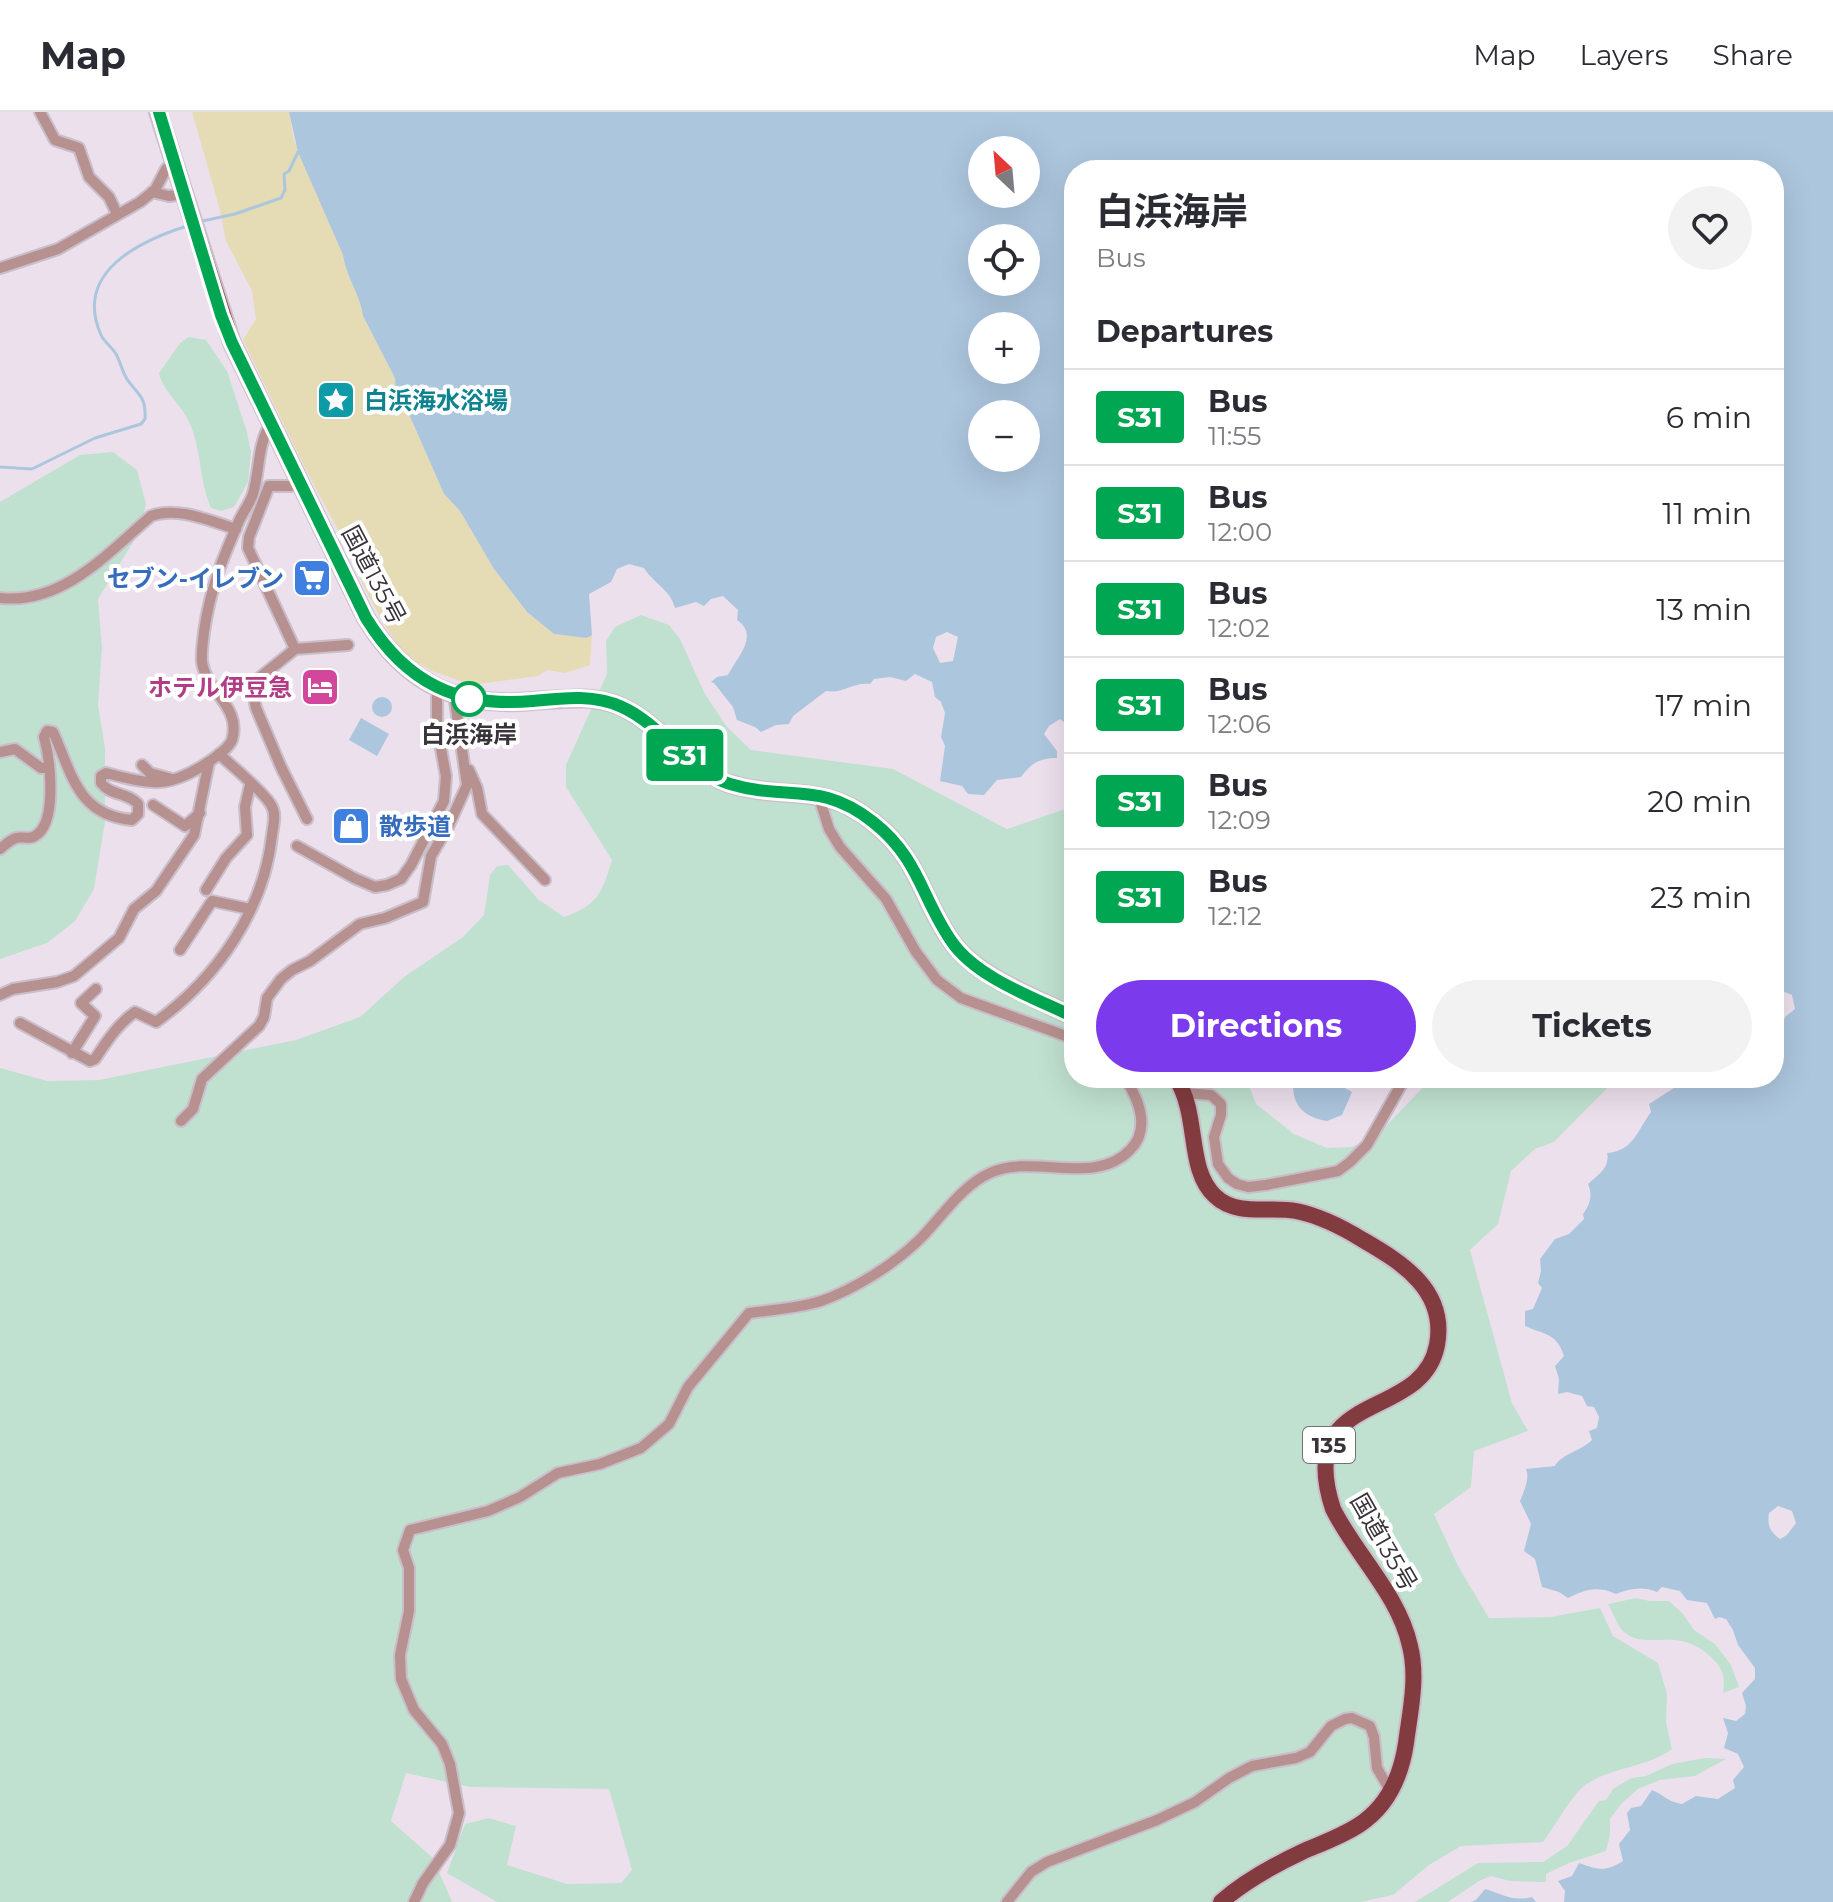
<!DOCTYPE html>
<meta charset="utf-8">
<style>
body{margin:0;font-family:Montserrat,"Noto Sans JP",sans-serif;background:#f2f2f3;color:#2b2b33;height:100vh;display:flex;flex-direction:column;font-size:30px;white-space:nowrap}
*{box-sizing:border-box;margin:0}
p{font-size:26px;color:#7c7c81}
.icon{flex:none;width:44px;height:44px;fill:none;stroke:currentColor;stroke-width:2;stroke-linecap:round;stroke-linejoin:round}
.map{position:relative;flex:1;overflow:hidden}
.panel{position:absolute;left:1064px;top:48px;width:720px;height:928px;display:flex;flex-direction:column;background:#fff;border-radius:32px;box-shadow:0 8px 32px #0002}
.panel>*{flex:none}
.badge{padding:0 16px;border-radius:6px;font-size:28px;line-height:52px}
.needle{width:52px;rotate:334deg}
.controls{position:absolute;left:968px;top:24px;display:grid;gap:16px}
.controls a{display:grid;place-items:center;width:72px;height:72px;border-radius:50%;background:#fff;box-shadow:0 8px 32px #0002;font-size:40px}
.map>.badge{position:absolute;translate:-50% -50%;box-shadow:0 0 0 4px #fff}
h2{padding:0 32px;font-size:30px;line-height:72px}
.round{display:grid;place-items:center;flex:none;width:84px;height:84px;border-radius:42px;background:#f2f2f3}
.summary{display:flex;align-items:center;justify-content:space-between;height:136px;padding:0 32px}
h1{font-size:38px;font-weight:700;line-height:60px}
.primary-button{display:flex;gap:16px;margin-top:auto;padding:16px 32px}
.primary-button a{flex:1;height:92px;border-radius:48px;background:#7c3aed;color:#fff;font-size:32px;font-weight:700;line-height:92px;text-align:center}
.primary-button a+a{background:#f2f2f3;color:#2b2b33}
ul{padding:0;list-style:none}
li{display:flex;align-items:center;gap:24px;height:96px;padding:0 32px;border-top:2px solid #e1e1e2}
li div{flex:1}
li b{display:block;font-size:30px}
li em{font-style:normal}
li .badge{min-width:88px;font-weight:700;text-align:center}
header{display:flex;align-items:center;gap:48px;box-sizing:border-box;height:112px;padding:0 40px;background:#fff;border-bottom:2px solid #e1e1e2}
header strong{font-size:38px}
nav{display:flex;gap:44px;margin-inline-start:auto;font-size:28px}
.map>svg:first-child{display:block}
.green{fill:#c0e1d0}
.sand{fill:#e5dcb6}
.water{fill:#acc6de;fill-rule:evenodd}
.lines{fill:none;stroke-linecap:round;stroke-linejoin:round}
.stream{stroke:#acc6de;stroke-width:3}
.minor-casing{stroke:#c9bec9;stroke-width:14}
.trunk-casing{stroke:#c9bec9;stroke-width:20}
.minor{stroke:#b79190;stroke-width:10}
.trunk{stroke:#823c40;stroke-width:16}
.line-casing{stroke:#fff;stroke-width:18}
.line{stroke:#00a651;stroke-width:12}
.stop-dot{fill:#fff;stroke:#00a651;stroke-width:4}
.labels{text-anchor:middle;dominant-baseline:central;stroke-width:8;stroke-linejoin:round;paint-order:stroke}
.shield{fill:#fff;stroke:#747174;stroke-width:2}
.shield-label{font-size:22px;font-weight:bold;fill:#393439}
.culture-label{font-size:24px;font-weight:bold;fill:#0d838f;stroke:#fff;text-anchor:start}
.street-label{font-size:24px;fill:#393439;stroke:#fff}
.shop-label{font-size:24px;font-weight:bold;fill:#366cbe;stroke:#fff;text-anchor:end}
.hotel-label{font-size:24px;font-weight:bold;fill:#b23c85;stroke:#fff;text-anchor:end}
.stop-label{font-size:24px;font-weight:bold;fill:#393439;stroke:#fff}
</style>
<header>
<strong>Map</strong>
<nav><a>Map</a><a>Layers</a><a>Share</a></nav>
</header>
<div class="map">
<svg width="1833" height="1790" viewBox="0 0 1833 1790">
<rect width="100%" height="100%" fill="#ede0ed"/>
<g class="green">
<path d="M189,225L206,228L227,259L247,320L251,341L248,370L234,395L221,399L211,396C198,366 202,332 186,304C178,290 162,277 159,261L180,231Z"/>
<polygon points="113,340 137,358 146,392 140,419 98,487 102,536 98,593 105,636 105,710 94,777 75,809 47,831 0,847 0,390 80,343"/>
<path d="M641,503L669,513L680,527L705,582L727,615L751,638L893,657L1007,717L1074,694V966H1246L1256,992L1294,1022L1327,1036L1351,1035L1369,1028L1387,1013L1432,966H1617L1554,1030L1535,1037L1511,1059L1498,1112L1470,1138L1512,1291L1528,1319L1474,1339L1471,1375L1434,1402L1458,1454L1489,1506L1551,1505L1600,1496L1613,1524L1658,1551L1667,1582L1666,1610L1672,1637C1647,1656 1609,1655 1584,1674C1572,1683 1553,1717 1543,1730L1461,1734L1429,1753L1393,1783L1360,1790H497L447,1761L465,1712L489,1706L516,1714L507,1753L567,1772L621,1771L632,1758L609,1677L470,1675L406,1661L391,1709L433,1746L452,1790H0V956L47,969L99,968L296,928L360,905L404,865L463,825L484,803L490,763L497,754L508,753L538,787L564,805C598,793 602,781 612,748L566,675V653L607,562L606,529L615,515Z"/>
<path d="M1636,1486L1650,1489H1669L1683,1502L1694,1518L1715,1532L1731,1553L1739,1575L1723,1581C1725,1566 1724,1558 1713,1547C1678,1512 1648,1540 1624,1520C1617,1514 1613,1500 1608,1492Z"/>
<polygon points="1705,1646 1726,1647 1695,1664 1660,1668 1638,1677 1621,1692 1610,1707 1610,1723 1606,1739 1569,1751 1546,1762 1546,1770 1510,1769 1491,1764 1479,1769 1448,1790 1415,1790 1478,1751 1543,1750 1567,1734 1599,1689 1606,1688 1613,1677 1631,1666 1646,1664 1672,1652"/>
</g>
<path class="sand" d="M192,0H289L294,28L343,143C346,165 360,182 363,204L395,266L396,284L405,293L444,382L460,399L494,457L527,500L554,522L587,526L592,523L590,553L565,561L547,558L538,564L472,573L432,559L416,550L401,537L383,511L358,463L346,433L303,352L243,228L256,207L252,179L226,129L220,98Z"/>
<g class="water">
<path d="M289,0H1833V1790H1564L1565,1779L1558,1769L1572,1764L1579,1751C1598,1758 1606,1760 1623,1749L1619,1732L1630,1718L1627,1701L1631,1696L1641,1694L1652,1678C1666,1684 1666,1689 1682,1692L1696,1684L1718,1687L1735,1676L1733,1668L1744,1655L1738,1642L1724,1636L1728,1621L1723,1606L1736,1609L1745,1602L1746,1594L1742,1581L1755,1567V1556L1738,1533L1733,1518L1726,1507L1719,1505L1715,1507L1707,1491L1687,1488L1680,1479L1662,1475L1657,1480C1643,1474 1630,1476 1616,1482C1597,1474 1587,1477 1568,1486L1559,1480L1542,1475L1535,1447L1524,1439L1531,1412L1520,1389C1524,1379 1530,1367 1526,1357L1555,1354C1561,1342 1581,1339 1592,1328L1589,1319L1597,1316L1599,1305L1594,1295L1587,1294L1582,1284L1567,1280L1558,1282L1559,1267L1555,1254L1564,1244C1557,1221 1545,1223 1525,1214V1199L1533,1197L1542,1176L1538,1171L1541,1159L1540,1147L1555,1127L1569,1122L1584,1107L1583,1102C1590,1092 1593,1084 1588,1072C1597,1064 1611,1055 1607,1041C1633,1039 1637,1019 1651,1000L1649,992L1674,976L1677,966H1774V923L1779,922L1785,905L1795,897L1792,883L1785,880L1779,884L1774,880V58H1074V604L1070,602L1064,610L1060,607L1049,614L1044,622L1057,639V646C1040,646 1031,651 1021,665L997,668L984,683L968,682L962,674L940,669L945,634L941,625L945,601L941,590L935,585L932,570L915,562L906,569L890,565L874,567L870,572C852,570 844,582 826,579L793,604L789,612L776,613L761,620L755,615L737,608L733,595L714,571L711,570L717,565L728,563C737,545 760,524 737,508L738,498L723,484L711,487L704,494L696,490L675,496C670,477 654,472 644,456L629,452L617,457L611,470L589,482L592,523L587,526L554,522L527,500L494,457L460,399L444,382L405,293L396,284L395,266L363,204C360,182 346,165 343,143L298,40ZM982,38H1026V82H982ZM982,126H1026V170H982ZM1026,214V258H982V214ZM982,302H1026V346H982ZM947,520L958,525L953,549L940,551L933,536L936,525ZM1778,1394L1792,1399L1796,1411L1787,1423L1780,1427C1770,1420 1767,1413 1769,1401Z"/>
<circle cx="382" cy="595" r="10"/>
<polygon points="361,606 389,622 377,644 349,628"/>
<path d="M1323,966H1357L1353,975L1344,972L1343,975L1352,980L1342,1003L1327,1009C1304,1005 1292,994 1293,970L1317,969Z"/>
<path d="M1485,1777C1503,1782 1512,1790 1532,1785L1536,1790H1471L1476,1788Z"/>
</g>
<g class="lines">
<g class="stream">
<polyline points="198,110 235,102 281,86 285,78 284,62 289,59 298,40"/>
<path d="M0,355L32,357L95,326L141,312L145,307C146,286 140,284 129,270C123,263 121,251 116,242C112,235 104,230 101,223C73,160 140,129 187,114"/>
</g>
<g class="minor-casing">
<g id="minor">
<polyline points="40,0 55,28 79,36 89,65 109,85 117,102"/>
<polyline points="152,80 169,84 184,82"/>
<polyline points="0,156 58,137 140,90 155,78 166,57 174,50"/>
<path d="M0,486C62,493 108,441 151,404C177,394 210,409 236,417"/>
<polyline points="295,537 248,436 249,425 269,374 291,374 300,371"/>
<polyline points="0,640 15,637 41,656 49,656"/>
<polyline points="142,653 150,661 172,667"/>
<polyline points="469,658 477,676 482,702 545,768"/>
<polyline points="818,682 829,717 840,735 886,787 916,840 937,868 961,886 1074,927"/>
<polyline points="153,693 185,714 200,701"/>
<polyline points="307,707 281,655 256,596 253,581 258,567 295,537 348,533"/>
<polyline points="297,734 354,766 375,775 387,773 401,767 411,753 444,689 446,664 437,615 437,576"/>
<path d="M0,737C5,733 10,728 16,726C23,724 29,728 35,724C58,711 50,647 44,625L47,619L53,620C72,661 77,703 132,708L138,702V692C127,680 111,684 101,671V664L106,661C152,673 169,677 210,649C217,644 229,636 232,628C242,595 206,579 202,550C201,540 203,530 204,520C210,477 222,448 239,409C243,400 250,391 253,382C260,358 257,333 271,311"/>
<polyline points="206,778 226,746 247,723 245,695 250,673"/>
<polyline points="180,838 212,789 250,797"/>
<polyline points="0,883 13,877 57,870 74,864 119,826 134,797 156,779 194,723 209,650"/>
<path d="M20,911L90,949L95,947C107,929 117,913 135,900L156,910C217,866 264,798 272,723C273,714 277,702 271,693C265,681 231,653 219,642"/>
<polyline points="72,941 95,904 81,891 96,877"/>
<polyline points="1185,981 1211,983 1221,992 1221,1003 1214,1025 1218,1052 1228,1066 1237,1072 1248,1075 1266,1073 1338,1059 1350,1050 1367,1033 1405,966"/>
<polyline points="181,1009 193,997 202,967 259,914 264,905 267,886 281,867 292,858 310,849 360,812 385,806 423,790 431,744 449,713 467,673 454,582"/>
<path d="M414,1790L423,1771L450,1733L459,1701L450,1652L442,1632L414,1598L401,1567L400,1543L409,1499V1456L403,1438L410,1418L488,1399L520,1385L558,1361L600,1352L641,1336L669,1312L688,1275L749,1201C772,1198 799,1196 821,1189C855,1177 893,1153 919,1128C941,1106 961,1074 990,1061C1033,1041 1094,1075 1130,1038C1151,1017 1139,988 1125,966"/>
<polyline points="1007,1790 1031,1760 1047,1750 1157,1708 1195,1690 1229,1666 1252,1654 1296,1646 1310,1640 1331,1614 1345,1607 1352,1606 1370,1614 1374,1625 1377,1656 1391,1680"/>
</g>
</g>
<g class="trunk-casing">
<g id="trunk">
<path d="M158,0L232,231L366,506C406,572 457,596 533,589C563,587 594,582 622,595C662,613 687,658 730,672C786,689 822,669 873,710C920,747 921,787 952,830C978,866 1035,885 1074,905"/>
<path d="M1176,966C1200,1004 1186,1057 1215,1084C1237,1105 1270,1094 1296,1099C1321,1104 1342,1115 1363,1128C1403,1151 1447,1179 1437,1233C1422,1312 1293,1274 1333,1397C1356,1443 1399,1483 1410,1534C1418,1566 1410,1600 1406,1631C1401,1665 1388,1694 1359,1713C1342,1724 1323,1731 1304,1739C1274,1753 1246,1768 1221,1790"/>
</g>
</g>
<use href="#minor" class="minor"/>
<use href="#trunk" class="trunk"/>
</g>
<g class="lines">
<g class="line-casing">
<path id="line" d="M159,0L221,203L232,231L366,506C406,571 458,596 533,589C563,586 594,582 622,595C662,613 687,658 730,672C786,689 821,668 873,710C920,747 921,786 952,830C977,866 1035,886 1074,905"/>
</g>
<use href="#line" class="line"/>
</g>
<defs>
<g id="sight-square" transform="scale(2)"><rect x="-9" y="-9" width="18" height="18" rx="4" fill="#0f9aa8" stroke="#fff"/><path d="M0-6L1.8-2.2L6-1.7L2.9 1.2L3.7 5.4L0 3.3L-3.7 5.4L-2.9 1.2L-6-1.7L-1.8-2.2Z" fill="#fff"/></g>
<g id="supermarket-square" transform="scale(2)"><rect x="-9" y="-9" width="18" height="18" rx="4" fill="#3f7fe0" stroke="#fff"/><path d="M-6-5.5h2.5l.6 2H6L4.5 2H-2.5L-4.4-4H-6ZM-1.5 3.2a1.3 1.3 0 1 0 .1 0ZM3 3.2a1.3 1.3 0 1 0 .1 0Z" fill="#fff"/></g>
<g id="hotel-square" transform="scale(2)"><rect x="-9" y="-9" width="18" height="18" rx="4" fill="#d1479c" stroke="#fff"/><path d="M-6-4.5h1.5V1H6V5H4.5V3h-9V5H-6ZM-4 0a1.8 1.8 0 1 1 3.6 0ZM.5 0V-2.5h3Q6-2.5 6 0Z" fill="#fff"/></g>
<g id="shop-square" transform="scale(2)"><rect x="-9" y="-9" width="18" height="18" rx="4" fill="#3f7fe0" stroke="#fff"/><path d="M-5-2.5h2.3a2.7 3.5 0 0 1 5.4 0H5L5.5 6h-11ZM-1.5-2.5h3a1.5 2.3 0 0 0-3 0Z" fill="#fff"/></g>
</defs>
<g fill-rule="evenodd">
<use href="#sight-square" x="336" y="288"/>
<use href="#supermarket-square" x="312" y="466"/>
<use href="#hotel-square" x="320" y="575"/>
<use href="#shop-square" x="351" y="714"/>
</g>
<circle class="stop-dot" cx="469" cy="587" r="16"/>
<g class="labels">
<rect class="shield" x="1303" y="1315" width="52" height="36" rx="6"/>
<g class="shield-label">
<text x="1329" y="1333">135</text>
</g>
<g class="culture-label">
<text x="364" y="288">白浜海水浴場</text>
</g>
<g class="street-label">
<text transform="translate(374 463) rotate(62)">国道135号</text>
<text transform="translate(1384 1430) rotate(60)">国道135号</text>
</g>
<g class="shop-label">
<text x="284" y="466">セブン-イレブン</text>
<text x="379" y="714" text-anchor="start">散歩道</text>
</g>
<g class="hotel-label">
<text x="292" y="575">ホテル伊豆急</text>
</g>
<g class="stop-label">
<text x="469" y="622">白浜海岸</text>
</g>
</g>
</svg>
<div class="controls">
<a><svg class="needle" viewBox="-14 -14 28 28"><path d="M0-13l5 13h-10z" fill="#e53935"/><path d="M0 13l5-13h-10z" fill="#7c7c81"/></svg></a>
<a><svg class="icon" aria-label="locate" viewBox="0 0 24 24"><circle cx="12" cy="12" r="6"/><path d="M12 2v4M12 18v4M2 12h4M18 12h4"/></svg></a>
<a>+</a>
<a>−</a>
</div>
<b class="badge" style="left:685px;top:643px;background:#00a651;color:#fff">S31</b>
<section class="panel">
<div class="summary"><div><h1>白浜海岸</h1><p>Bus</p></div><a class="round"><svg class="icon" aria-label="heart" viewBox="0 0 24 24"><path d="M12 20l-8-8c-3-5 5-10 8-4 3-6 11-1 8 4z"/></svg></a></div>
<h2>Departures</h2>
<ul>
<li><span class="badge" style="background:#00a651;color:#fff">S31</span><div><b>Bus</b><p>11:55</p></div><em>6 min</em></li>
<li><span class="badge" style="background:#00a651;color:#fff">S31</span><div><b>Bus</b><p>12:00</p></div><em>11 min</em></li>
<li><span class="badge" style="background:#00a651;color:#fff">S31</span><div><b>Bus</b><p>12:02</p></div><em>13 min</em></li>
<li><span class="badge" style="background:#00a651;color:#fff">S31</span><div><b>Bus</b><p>12:06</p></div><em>17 min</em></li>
<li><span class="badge" style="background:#00a651;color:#fff">S31</span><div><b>Bus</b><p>12:09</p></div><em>20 min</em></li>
<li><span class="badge" style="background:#00a651;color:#fff">S31</span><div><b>Bus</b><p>12:12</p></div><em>23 min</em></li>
</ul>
<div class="primary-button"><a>Directions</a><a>Tickets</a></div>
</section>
</div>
